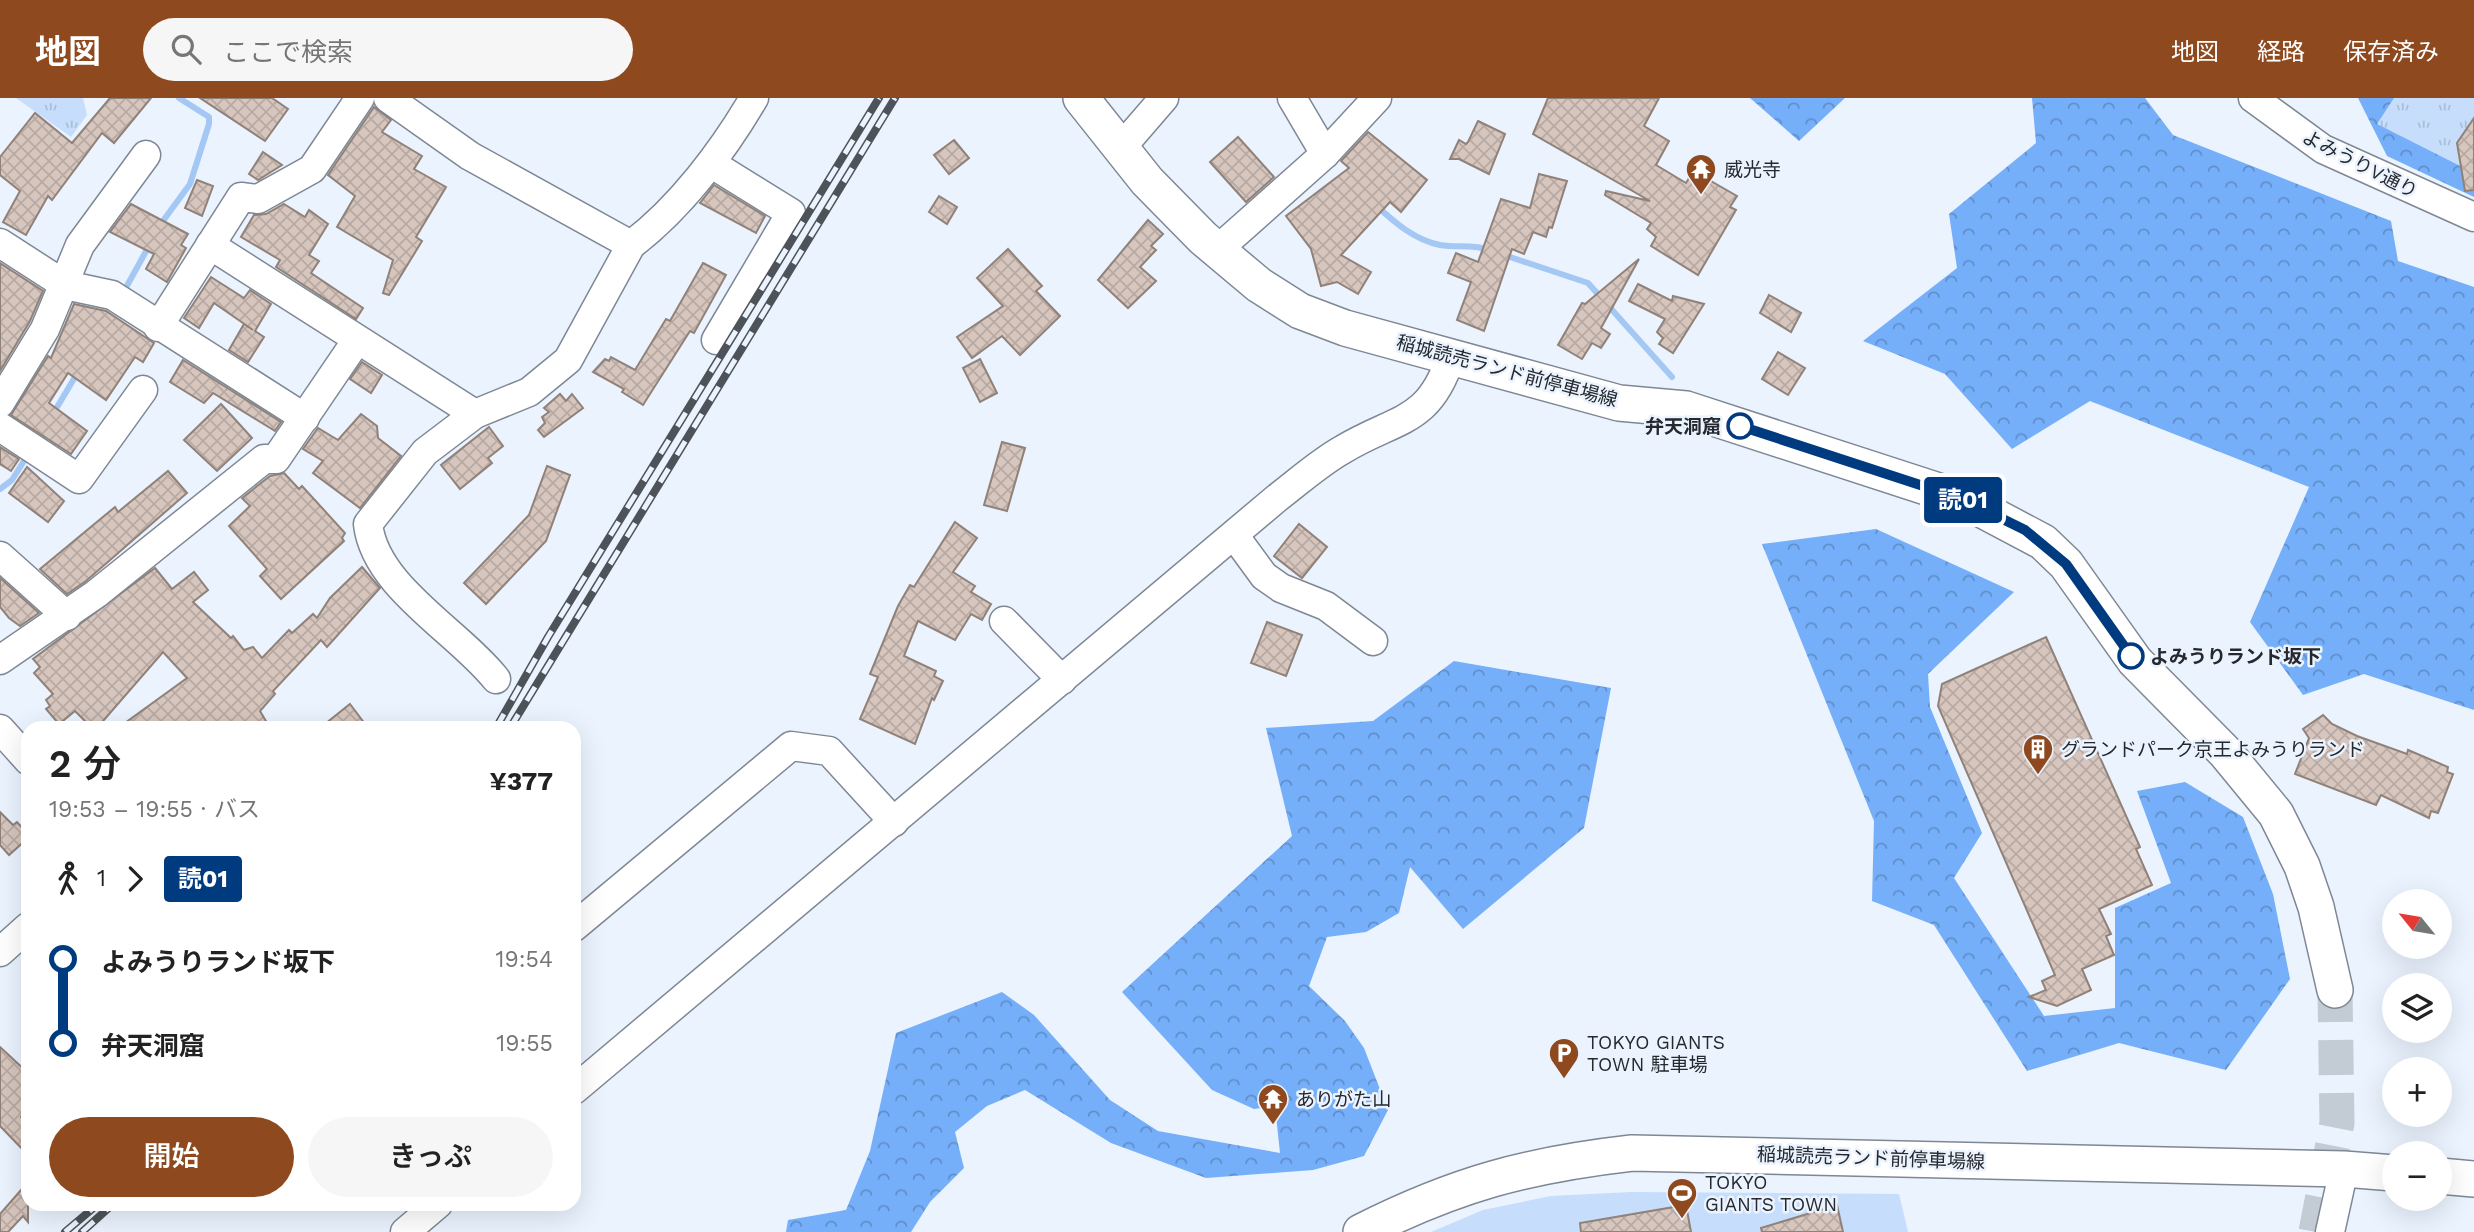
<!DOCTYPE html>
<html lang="ja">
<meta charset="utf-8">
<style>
body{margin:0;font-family:"Work Sans","Noto Sans JP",sans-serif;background:#f6f6f6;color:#222;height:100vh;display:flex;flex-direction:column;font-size:26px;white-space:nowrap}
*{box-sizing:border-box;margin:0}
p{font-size:23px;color:#767676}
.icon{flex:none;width:38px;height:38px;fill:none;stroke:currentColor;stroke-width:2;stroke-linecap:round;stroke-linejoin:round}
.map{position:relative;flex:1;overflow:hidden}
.side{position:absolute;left:21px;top:623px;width:560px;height:490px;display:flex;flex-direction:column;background:#fff;border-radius:21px;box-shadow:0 7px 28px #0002}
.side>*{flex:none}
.badge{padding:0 14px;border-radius:5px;font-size:24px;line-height:46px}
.needle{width:46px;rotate:300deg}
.tools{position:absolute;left:2382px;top:791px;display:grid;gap:14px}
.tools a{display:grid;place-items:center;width:70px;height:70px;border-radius:50%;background:#fff;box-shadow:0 7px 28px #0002;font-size:35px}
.map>.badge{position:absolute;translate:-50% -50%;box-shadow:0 0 0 4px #fff}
.legs{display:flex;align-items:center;gap:10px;height:77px;padding:0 28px;font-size:23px}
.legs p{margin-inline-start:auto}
.head{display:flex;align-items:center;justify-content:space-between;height:119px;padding:0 28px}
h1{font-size:38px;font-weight:600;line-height:52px}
.button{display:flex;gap:14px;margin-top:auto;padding:14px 28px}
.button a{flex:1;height:80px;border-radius:42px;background:#8e4a1e;color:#fff;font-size:28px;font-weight:600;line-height:80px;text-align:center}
.button a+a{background:#f6f6f6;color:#222}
ul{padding:0 28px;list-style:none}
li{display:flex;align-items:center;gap:24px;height:84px;font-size:26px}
li i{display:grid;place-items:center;width:10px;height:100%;margin:0 9px;background:currentColor}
li i::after{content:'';width:18px;height:18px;margin:-9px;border:5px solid;border-radius:50%;background:#fff}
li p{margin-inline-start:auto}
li:first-child i{background:linear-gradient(#0000 50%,currentColor 0)}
li:last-child i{background:linear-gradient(currentColor 50%,#0000 0)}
header{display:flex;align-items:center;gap:42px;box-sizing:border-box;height:98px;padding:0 35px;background:#8e4a1e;color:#fff}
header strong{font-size:33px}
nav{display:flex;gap:38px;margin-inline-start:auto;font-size:24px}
.search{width:490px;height:63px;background:#f6f6f6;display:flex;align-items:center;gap:18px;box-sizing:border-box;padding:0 24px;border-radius:38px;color:#767676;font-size:26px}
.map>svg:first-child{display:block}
.forest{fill:url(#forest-crowns)}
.park{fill:url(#park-tufts)}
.pitch{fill:#c6ddfb}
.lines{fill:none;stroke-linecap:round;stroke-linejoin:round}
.stream{stroke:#a4c7f4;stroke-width:6}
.building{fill:url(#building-cross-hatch);stroke:#908179;stroke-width:2}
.major-tunnel{stroke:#c3cbd4;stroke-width:35;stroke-dasharray:35 18;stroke-linecap:butt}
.minor-casing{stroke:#7e8794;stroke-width:31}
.major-casing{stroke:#7e8794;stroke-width:38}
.minor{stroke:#fff;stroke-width:28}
.major{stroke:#fff;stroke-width:35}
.rail-casing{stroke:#4e5359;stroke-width:8}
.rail{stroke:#eaf3fe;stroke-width:5;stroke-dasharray:16;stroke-linecap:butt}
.line-1-casing{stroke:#fff;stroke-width:16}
.line-1{stroke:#003b80;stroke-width:10}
.stop-1-dot{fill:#fff;stroke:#003b80;stroke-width:3.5}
.labels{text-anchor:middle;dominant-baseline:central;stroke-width:5;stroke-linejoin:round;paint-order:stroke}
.street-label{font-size:19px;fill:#25292e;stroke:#eaf3fe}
.poi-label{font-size:19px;fill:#25292e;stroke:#eaf3fe;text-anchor:start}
.stop-label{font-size:19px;font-weight:bold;fill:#25292e;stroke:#eaf3fe;text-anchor:end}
</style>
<header>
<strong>地図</strong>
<div class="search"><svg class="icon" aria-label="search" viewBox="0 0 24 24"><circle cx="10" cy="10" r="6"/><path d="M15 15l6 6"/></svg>ここで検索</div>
<nav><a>地図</a><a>経路</a><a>保存済み</a></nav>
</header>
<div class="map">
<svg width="2474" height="1134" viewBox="0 0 2474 1134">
<defs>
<pattern id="forest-crowns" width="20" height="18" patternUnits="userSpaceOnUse" patternTransform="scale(1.75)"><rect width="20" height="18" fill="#75aff9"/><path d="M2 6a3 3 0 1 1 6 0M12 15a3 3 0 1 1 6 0" fill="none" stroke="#608eca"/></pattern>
<pattern id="park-tufts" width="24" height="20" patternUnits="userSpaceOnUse" patternTransform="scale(1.75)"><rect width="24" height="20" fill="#c6ddfb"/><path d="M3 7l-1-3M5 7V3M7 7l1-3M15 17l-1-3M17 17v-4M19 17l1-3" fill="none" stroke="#aabed7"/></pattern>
<pattern id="building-cross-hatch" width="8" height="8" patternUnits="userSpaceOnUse" patternTransform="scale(1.75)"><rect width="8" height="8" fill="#d6c6bd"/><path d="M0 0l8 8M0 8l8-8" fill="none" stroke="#b8aaa3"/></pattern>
</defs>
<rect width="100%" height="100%" fill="#eaf3fe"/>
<g class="forest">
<polygon points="1750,0 1845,0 1799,43"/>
<polygon points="2032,0 2145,0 2173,37 2391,123 2398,163 2474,189 2474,612 2364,576 2303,597 2250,524 2309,389 2090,303 2012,351 1945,276 1863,243 1957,170 1949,116 2036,45"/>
<polygon points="2358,0 2474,0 2474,99 2387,58"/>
<polygon points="1876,431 2014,494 1928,576 1930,609 1982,735 1954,780 2044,918 2115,910 2115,810 2171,785 2137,693 2185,684 2243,719 2273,796 2290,881 2226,972 2119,945 2027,973 1934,827 1872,803 1874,723 1762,446"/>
<polygon points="1454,563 1611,590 1584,730 1463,831 1410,769 1399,815 1366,834 1327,839 1309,888 1345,923 1364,950 1388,1012 1364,1058 1313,1072 1206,1080 1111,1045 1025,992 987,1008 955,1034 964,1070 930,1104 911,1134 786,1134 788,1122 846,1112 870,1053 896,935 1002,894 1034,917 1110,1002 1158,1033 1280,1055 1275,1008 1254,1011 1212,992 1122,894 1292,738 1266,630 1373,623"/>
</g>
<g class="park">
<polygon points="16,0 83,0 87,17 71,39"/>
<polygon points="2394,0 2474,0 2474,75 2377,26"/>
</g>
<polygon class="pitch" points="1631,1094 1899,1096 1908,1134 1431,1134 1483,1112 1551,1098"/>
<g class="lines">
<g class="stream">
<path d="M1377,108C1395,125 1415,142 1440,147C1457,150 1473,146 1490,152"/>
<polyline points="160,127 190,86 209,26 209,19 179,0"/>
<polyline points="1504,157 1588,185 1672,279"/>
<polyline points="123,195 150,146"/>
<polyline points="53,316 78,274"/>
<polyline points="0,391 12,382 29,355"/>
</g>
</g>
<g class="building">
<polygon points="110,0 151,0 114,45 102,35 52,102 48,98 26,137 3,124 20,93 0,77 0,59 35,15 72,45"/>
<polygon points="200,0 272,0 288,11 265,43"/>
<polygon points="1548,0 1659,0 1644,28 1669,43 1656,67 1686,85 1691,77 1701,82 1702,78 1737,98 1730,109 1736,112 1698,177 1651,148 1656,139 1647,131 1651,125 1605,97 1606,93 1650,103 1533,36"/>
<polygon points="374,9 391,22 382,34 422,58 414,71 446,89 416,139 422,143 389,197 383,195 393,162 337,129 355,98 328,77"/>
<polygon points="2474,20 2474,92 2465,93 2457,45"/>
<polygon points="1478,23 1505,36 1489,76 1459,61 1450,61 1459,42 1466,46 1468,44"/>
<polygon points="1368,34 1427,82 1401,114 1390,104 1341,157 1371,174 1358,196 1337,184 1321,188 1311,151 1286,118 1349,70 1341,63"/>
<polygon points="1238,39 1274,79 1246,104 1210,64"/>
<polygon points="954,42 969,60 949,76 934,57"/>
<polygon points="263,54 282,67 258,82 249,76"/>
<polygon points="1539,76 1567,83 1552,130 1549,129 1546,139 1533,134 1524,156 1512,151 1484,233 1457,222 1471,184 1448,175 1456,155 1478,164 1501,101 1530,110"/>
<polygon points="197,82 213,88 202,118 185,110"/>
<polygon points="714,87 765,118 756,135 700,105"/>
<polygon points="939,98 957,109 947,126 929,114"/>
<polygon points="131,106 188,136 181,147 186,150 167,184 146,171 154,156 110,134"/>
<polygon points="284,106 305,119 309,112 328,126 309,157 319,163 311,175 363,210 356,221 276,169 280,162 241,139 254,117 266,116"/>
<polygon points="1148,122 1163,136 1151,148 1156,152 1140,169 1156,183 1128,210 1098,182"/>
<polygon points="1008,151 1042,188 1036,193 1060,218 1020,257 1002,238 972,260 957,239 1003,208 977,180"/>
<polygon points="1639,161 1601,230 1610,236 1601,250 1592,245 1582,261 1558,247 1582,205 1585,206"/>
<polygon points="0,165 43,193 30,223 0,273"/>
<polygon points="703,165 726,177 694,235 690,233 643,307 622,294 624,291 593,274 605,261 609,263 611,259 635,272 666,221 670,223"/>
<polygon points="211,179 244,200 250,192 271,206 255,233 264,239 248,264 229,252 244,226 253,232 214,205 199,230 184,220"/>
<polygon points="1638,186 1672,203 1673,198 1704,206 1673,255 1659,246 1663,240 1657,234 1665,221 1629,203"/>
<polygon points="1769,197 1801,215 1791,234 1760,215"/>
<polygon points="74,206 106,213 154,245 143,264 135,259 106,302 68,275 49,305 87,333 71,356 11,317 48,258 51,260"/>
<polygon points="1778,254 1805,270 1788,297 1762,281"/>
<polygon points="980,261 997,295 980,304 963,270"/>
<polygon points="183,262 281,324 275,333 213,295 204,305 170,284"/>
<polygon points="362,264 382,277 371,295 350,281"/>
<polygon points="560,296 566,303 572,296 583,310 544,339 538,332 545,325 542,319 549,314 544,310"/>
<polygon points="221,306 252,340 217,373 184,342"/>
<polygon points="361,316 377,328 378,340 401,358 360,410 313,375 323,363 303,351 318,330 338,342"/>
<polygon points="489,329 503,348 488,360 492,365 460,391 441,367"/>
<polygon points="1002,344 1025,350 1007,413 984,407"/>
<polygon points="0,349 19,361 11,373 0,366"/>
<polygon points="547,368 570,377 546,443 486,506 464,485 529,417"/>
<polygon points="27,369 64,403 48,424 9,395"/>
<polygon points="168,373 187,395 86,483 67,496 40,471 115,409 118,414"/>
<polygon points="284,375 299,391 302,388 345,435 342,440 344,443 281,501 260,478 267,471 229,428 250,408 242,400 270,378"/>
<polygon points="955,424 977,440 953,474 975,488 971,494 991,506 982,522 971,516 955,542 918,523 904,558 936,573 934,578 943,583 934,602 932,600 915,646 860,621 878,579 870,576 898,508 910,487 914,489"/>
<polygon points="1299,426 1327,449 1302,480 1274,458"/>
<polygon points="362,469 380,490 327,549 321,542 273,593 275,596 260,613 270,630 118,630 187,580 163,554 97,630 92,630 75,613 59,626 46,611 50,608 46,602 53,596 34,575 40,569 33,561 155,470 172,491 194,474 208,492 193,504 231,540 233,538 244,552 253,549 262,560 289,532 292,535 313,516 317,520 330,500"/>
<polygon points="0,480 39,515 20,528 9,520 0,509"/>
<polygon points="1267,524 1302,537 1286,578 1251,565"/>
<polygon points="2046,539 2140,749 2136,751 2152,787 2099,811 2111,836 2106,838 2114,857 2082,871 2091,892 2057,908 2029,899 2046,892 2042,883 2055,877 1938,608 1942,586"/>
<polygon points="350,606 368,630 320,630"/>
<polygon points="2323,617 2332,626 2357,638 2407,656 2408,652 2448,669 2447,674 2453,676 2438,715 2431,713 2429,720 2381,697 2376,707 2295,676 2309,640 2303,631"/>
<polygon points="0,714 13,727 17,724 28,736 28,740 9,757 0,747"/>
<polygon points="0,949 28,975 28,1011 21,1019 28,1026 28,1057 0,1028"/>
<polygon points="28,1084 28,1124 23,1118 8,1134 0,1134 0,1116"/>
<polygon points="1686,1107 1691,1134 1581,1134 1580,1125"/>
<polygon points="1837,1107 1843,1134 1762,1134 1761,1130"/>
</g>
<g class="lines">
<polyline class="major-tunnel" points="2316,1134 2337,1025 2335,892"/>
<g class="minor-casing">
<g id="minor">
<polyline points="388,0 470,58 631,147"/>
<polyline points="1292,0 1325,56"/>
<polyline points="2253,0 2323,51 2474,119"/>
<polyline points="1120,51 1164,0"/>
<polyline points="712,66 791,115 716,242"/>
<polyline points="0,145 65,187 112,197 305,320"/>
<polyline points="210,147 475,316"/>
<polyline points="1216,153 1325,56 1377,0"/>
<polyline points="158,229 241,99 258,101 312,71 360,0"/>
<polyline points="0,305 45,231 80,147 146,57"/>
<polyline points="0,329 79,381 143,292"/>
<polyline points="1234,437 1264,478 1281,490 1326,508 1373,543"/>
<polyline points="0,458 67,518"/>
<polyline points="1004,523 1062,582"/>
<polyline points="0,562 96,496 264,361 276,361 357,242"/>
<path d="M496,581C458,533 375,489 368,426L425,354L475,316L529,294L568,262L631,147C680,110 723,53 754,0"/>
<polyline points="0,631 28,662"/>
<polyline points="574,829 791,648 829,653 894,724"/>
<polyline points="0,854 28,829"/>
<path d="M574,992L1277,400C1298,384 1319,365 1342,352C1396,319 1429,327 1451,258"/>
<polyline points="405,1134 438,1106"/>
<polyline points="2330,1134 2344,1071"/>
</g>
</g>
<g class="major-casing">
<g id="major">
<polyline points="1081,0 1147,83 1203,140 1259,187 1300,213 1345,230 1619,305 1686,311 1960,400 2043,444 2066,466 2135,563 2225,654 2276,716 2302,768 2316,809 2335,892"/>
<polyline points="2440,1078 2474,1081"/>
<path d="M1361,1134C1456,1086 1527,1067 1632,1055L2344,1071L2394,1075"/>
</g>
</g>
<use href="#minor" class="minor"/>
<use href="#major" class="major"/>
<g class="rail-casing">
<g id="rail">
<polyline points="496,630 548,539 879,0"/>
<polyline points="510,630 895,0"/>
<polyline points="65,1134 98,1106"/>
<polyline points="82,1134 113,1106"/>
</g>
</g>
<use href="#rail" class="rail"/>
</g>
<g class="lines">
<g class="line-1-casing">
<polyline id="line-1" points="1740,328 1960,400 2025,432 2066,466 2131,558"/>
</g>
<use href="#line-1" class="line-1"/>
</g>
<defs>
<g id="temple-pin" transform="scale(1.575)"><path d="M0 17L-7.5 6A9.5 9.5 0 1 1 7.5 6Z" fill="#8e4a1e" stroke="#eaf3fe"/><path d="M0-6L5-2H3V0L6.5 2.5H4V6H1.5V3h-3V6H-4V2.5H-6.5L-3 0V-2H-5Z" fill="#fff"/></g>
<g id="building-pin" transform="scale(1.575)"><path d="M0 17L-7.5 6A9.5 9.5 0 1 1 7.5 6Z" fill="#8e4a1e" stroke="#eaf3fe"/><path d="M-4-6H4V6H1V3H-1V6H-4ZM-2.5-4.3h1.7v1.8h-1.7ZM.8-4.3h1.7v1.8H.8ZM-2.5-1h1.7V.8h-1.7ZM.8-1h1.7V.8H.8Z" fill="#fff"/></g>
<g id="parking-pin" transform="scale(1.575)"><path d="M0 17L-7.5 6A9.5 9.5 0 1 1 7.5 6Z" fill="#8e4a1e" stroke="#eaf3fe"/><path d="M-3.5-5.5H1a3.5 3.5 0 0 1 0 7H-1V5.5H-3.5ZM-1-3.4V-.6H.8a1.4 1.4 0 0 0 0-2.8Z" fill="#fff"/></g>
<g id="stadium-pin" transform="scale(1.575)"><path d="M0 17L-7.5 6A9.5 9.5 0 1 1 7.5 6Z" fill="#8e4a1e" stroke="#eaf3fe"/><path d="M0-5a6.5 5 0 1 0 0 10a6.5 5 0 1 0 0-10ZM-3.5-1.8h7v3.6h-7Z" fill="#fff"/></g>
</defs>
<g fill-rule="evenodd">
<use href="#temple-pin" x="1701" y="71"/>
<use href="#building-pin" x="2038" y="651"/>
<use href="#parking-pin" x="1564" y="955"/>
<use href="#temple-pin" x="1273" y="1001"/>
<use href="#stadium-pin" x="1682" y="1095"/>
</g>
<g class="stop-1-dot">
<circle cx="1740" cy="328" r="12"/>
<circle cx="2131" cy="558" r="12"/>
</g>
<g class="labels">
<g class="street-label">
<text transform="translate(2360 66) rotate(27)">よみうりV通り</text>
<text transform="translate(1507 273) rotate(15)">稲城読売ランド前停車場線</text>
<text transform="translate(1871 1060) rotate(2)">稲城読売ランド前停車場線</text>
</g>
<g class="poi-label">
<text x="1724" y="71">威光寺</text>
<text x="2061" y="651">グランドパーク京王よみうりランド</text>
<text x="1587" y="944">TOKYO GIANTS<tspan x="1587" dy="22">TOWN 駐車場</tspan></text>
<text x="1296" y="1001">ありがた山</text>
<text x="1705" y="1084">TOKYO<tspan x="1705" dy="22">GIANTS TOWN</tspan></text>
</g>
<g class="stop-label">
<text x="1721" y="328">弁天洞窟</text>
<text x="2150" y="558" text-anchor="start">よみうりランド坂下</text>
</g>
</g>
</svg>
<div class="tools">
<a><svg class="needle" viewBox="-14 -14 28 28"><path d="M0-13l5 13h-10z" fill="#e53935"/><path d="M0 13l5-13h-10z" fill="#767676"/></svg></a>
<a><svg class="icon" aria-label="layers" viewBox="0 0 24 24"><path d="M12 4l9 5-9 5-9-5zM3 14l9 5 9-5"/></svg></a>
<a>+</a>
<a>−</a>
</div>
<b class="badge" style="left:1963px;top:402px;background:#003b80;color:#fff">読01</b>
<section class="side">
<div class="head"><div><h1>2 分</h1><p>19:53 – 19:55 · バス</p></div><b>¥377</b></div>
<div class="legs"><svg class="icon" aria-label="walk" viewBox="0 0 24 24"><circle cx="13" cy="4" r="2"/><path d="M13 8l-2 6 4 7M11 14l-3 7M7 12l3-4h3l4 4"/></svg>1<svg class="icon" aria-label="forward" viewBox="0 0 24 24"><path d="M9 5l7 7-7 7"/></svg><b class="badge" style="background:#003b80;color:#fff">読01</b></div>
<ul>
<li><i style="color:#003b80"></i><b>よみうりランド坂下</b><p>19:54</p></li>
<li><i style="color:#003b80"></i><b>弁天洞窟</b><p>19:55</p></li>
</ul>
<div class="button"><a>開始</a><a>きっぷ</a></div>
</section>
</div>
